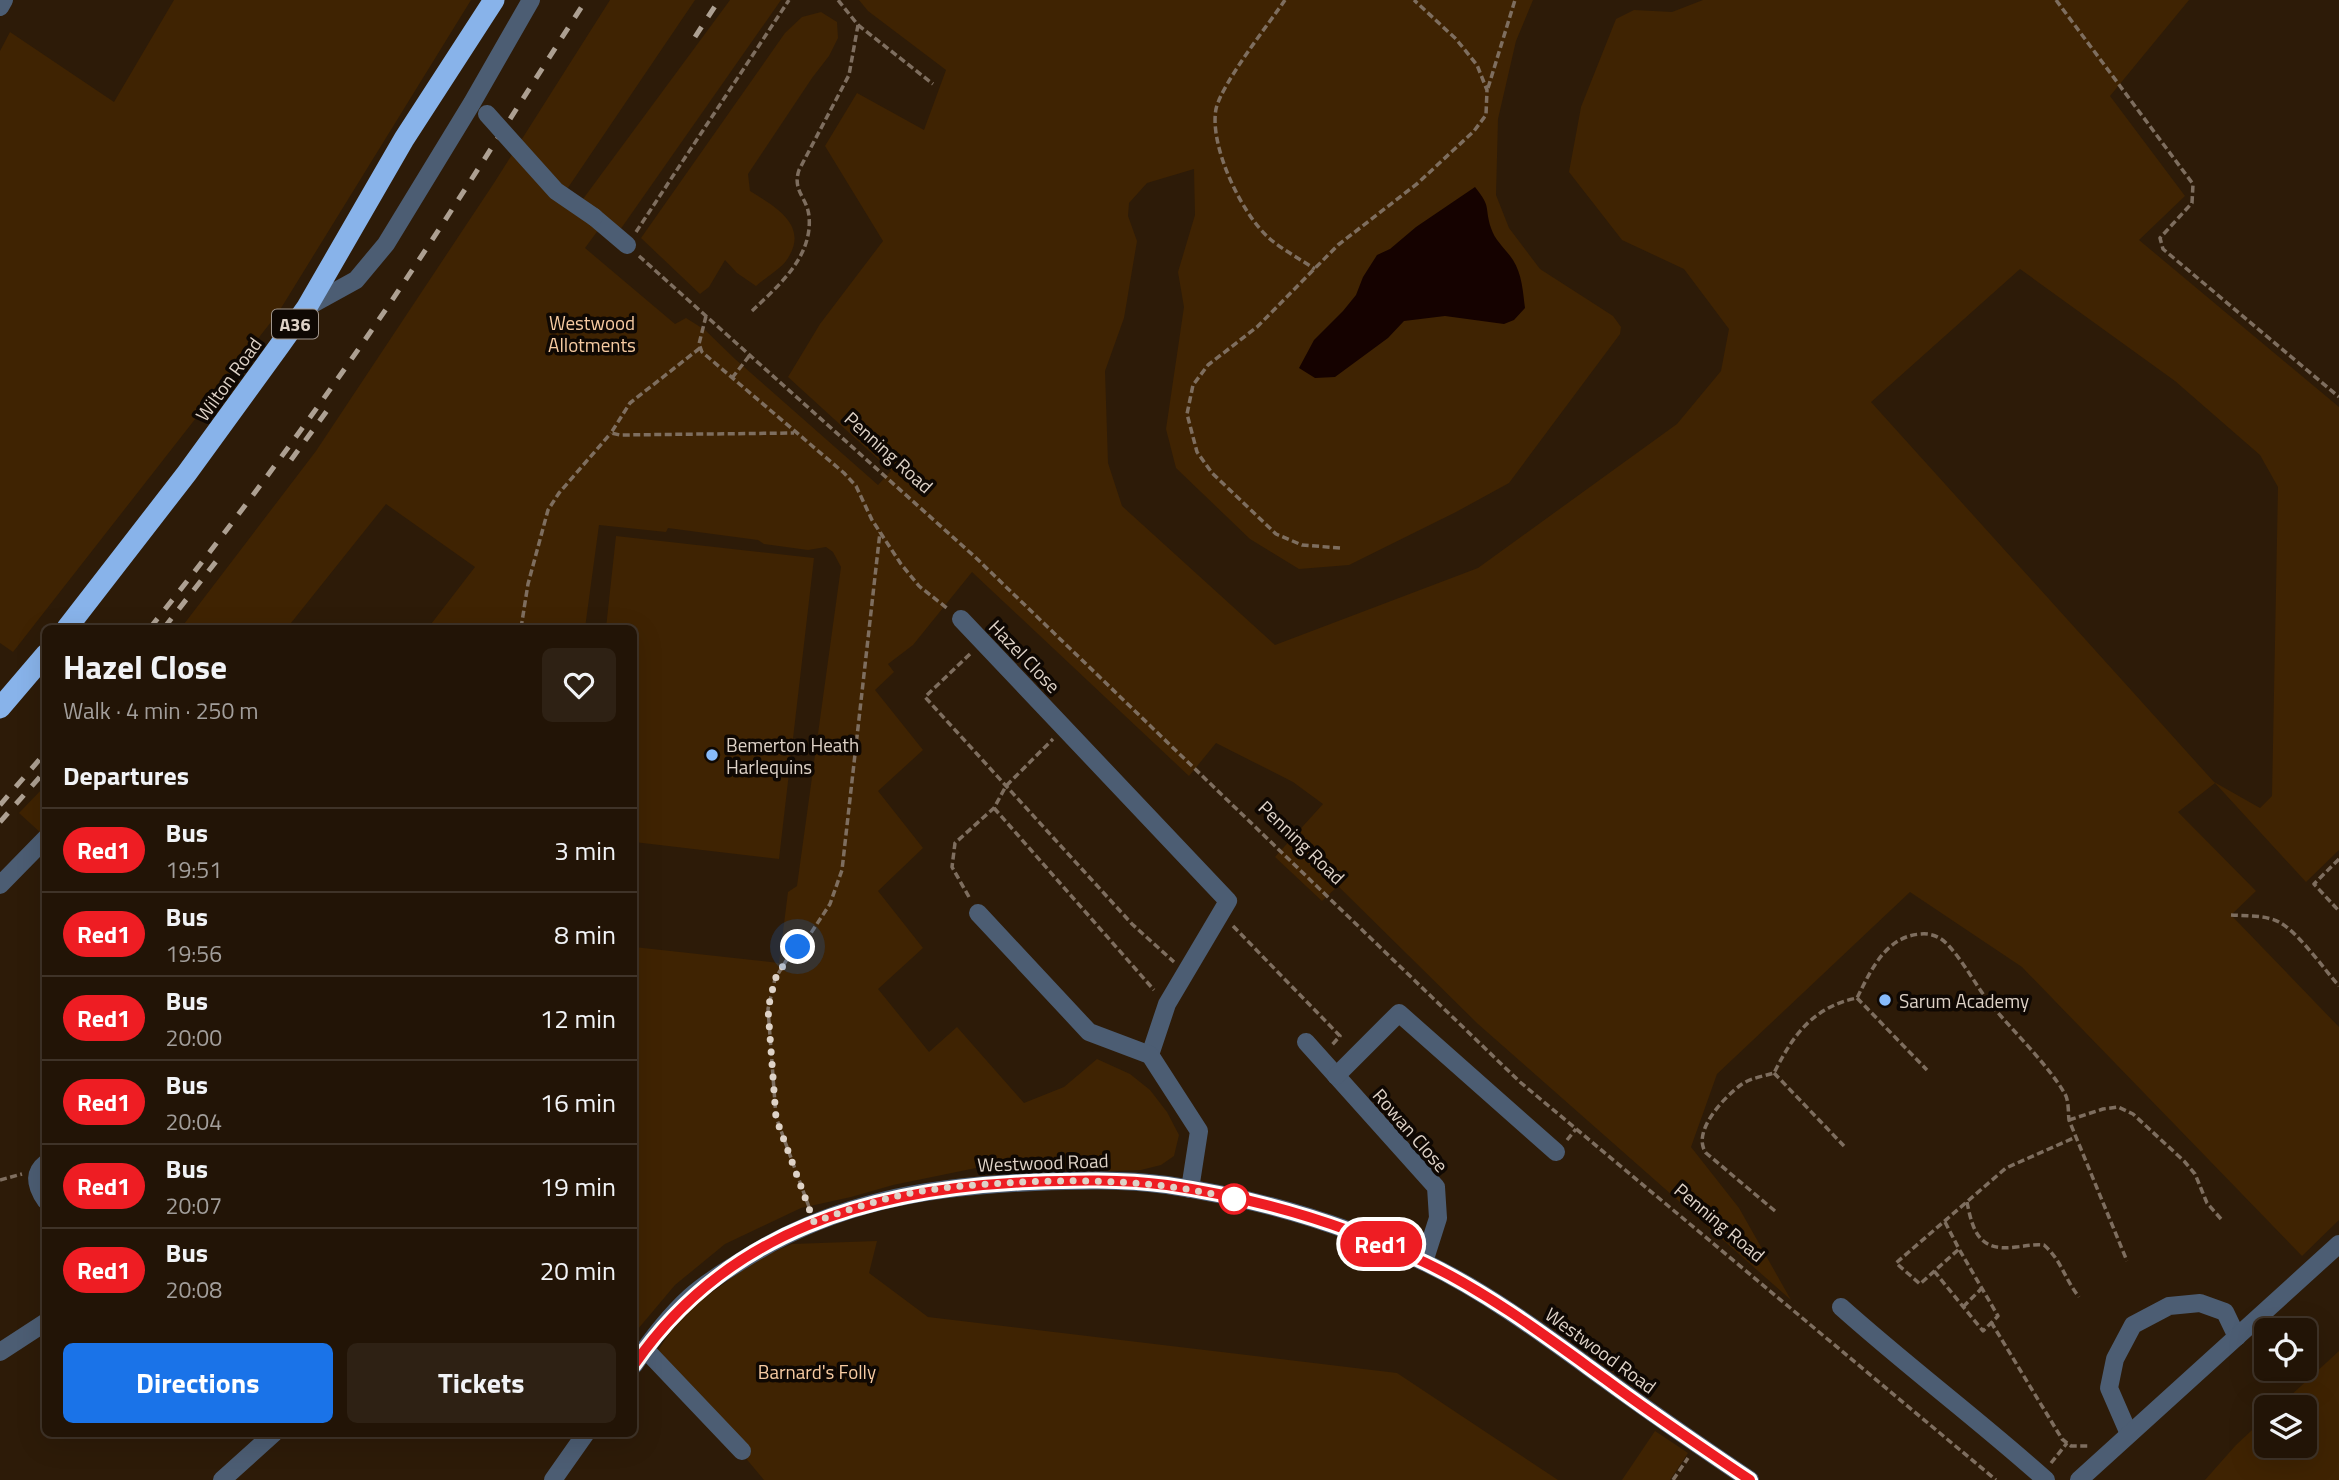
<!DOCTYPE html>
<meta charset="utf-8">
<style>
body{margin:0;font-family:"Titillium Web",sans-serif;background:#2e2114;color:#f1f3f6;height:100vh;display:flex;flex-direction:column;font-size:26px;white-space:nowrap}
*{box-sizing:border-box;margin:0}
p{font-size:23px;color:#a29e9b}
.icon{flex:none;width:38px;height:38px;fill:none;stroke:currentColor;stroke-width:2;stroke-linecap:round;stroke-linejoin:round}
.map{position:relative;flex:1;overflow:hidden}
.side{position:absolute;left:42px;top:625px;width:595px;height:812px;display:flex;flex-direction:column;background:#221406;border-radius:10px;box-shadow:0 7px 28px #0002,0 0 0 2px #3f3328}
.side>*{flex:none}
.badge{padding:0 14px;border-radius:23px;font-size:24px;line-height:46px}
.controls{position:absolute;left:2254px;top:1318px;display:grid;gap:14px}
.controls a{display:grid;place-items:center;width:63px;height:63px;border-radius:10px;background:#221406;box-shadow:0 7px 28px #0002,0 0 0 2px #3f3328;font-size:35px}
.you{position:absolute;width:35px;height:35px;margin:-18px;border:5px solid #fff;border-radius:50%;background:#1a73e8;box-shadow:0 0 0 10px #1a73e833}
.map>.badge{position:absolute;translate:-50% -50%;box-shadow:0 0 0 4px #fff}
h2{padding:0 21px;font-size:26px;line-height:63px}
.round{display:grid;place-items:center;flex:none;width:74px;height:74px;border-radius:10px;background:#2e2114}
.headline{display:flex;align-items:center;justify-content:space-between;height:119px;padding:0 21px}
h1{font-size:33px;font-weight:700;line-height:52px}
.primary-button{display:flex;gap:14px;margin-top:auto;padding:14px 21px}
.primary-button a{flex:1;height:80px;border-radius:10px;background:#1a73e8;color:#fff;font-size:28px;font-weight:700;line-height:80px;text-align:center}
.primary-button a+a{background:#2e2114;color:#f1f3f6}
ul{padding:0;list-style:none}
li{display:flex;align-items:center;gap:21px;height:84px;padding:0 21px;border-top:2px solid #3f3328}
li div{flex:1}
li b{display:block;font-size:26px}
li em{font-style:normal}
li .badge{min-width:77px;font-weight:700;text-align:center}
.map>svg:first-child{display:block}
.green{fill:#3f2302;fill-rule:evenodd}
.water{fill:#150200}
.lines{fill:none;stroke-linecap:round;stroke-linejoin:round}
.path{stroke:#7e6e5f;stroke-width:3.5;stroke-dasharray:7 3.5;stroke-linecap:butt}
.minor{stroke:#4c5d73;stroke-width:18}
.highway{stroke:#88b3ea;stroke-width:21}
.rail{stroke:#ada092;stroke-width:5;stroke-dasharray:12 12;stroke-linecap:butt}
.minor-bridge{stroke:#4c5d73;stroke-width:18}
.line-casing{stroke:#fff;stroke-width:16}
.line{stroke:#ee1d23;stroke-width:10}
.walk{stroke:#ded2c7;stroke-width:7;stroke-dasharray:0 12.6}
.poi-dot{fill:#87bbfb;stroke:#0f0803;stroke-width:2.5}
.stop-dot{fill:#fff;stroke:#ee1d23;stroke-width:3.5}
.labels{text-anchor:middle;dominant-baseline:central;stroke-width:7;stroke-linejoin:round;paint-order:stroke}
.shield{fill:#0f0803;stroke:#a0958c;stroke-width:2}
.shield-label{font-size:18px;font-weight:bold;fill:#ded2c7}
.park-label{font-size:19px;fill:#f7cba2;stroke:#0f0803}
.street-label{font-size:19px;fill:#ded2c7;stroke:#0f0803}
.poi-label{font-size:19px;fill:#ded2c7;stroke:#0f0803;text-anchor:start}
</style>
<div class="map">
<svg width="2339" height="1480" viewBox="0 0 2339 1480">
<rect width="100%" height="100%" fill="#2d1b08"/>
<g class="green">
<polygon points="174,0 471,0 278,313 13,652 0,643 0,51 10,32 114,102"/>
<path d="M610,0H695L559,201L599,229L585,248L675,324L686,318L705,330L735,359L878,485L891,471L788,377L820,324L883,241L825,146L857,93L924,130L946,70L868,11L859,0H1533L1516,41L1498,119L1496,195L1509,228L1540,269L1613,316L1621,327L1620,334L1509,483L1456,512L1349,565L1299,569L1250,539L1176,468L1166,429L1184,307L1178,272L1195,215L1194,169L1147,183L1129,203L1128,216L1137,241L1124,318L1105,371L1108,463L1122,506L1275,645L1478,568L1677,424L1721,371L1729,329L1684,269L1622,240L1569,172L1581,107L1616,19L1634,10L1672,12L1703,0H2189L2110,96L2185,196L2139,240L2339,407V850L2306,882L2215,783L2178,812L2256,891L2231,915L2339,1027V1220L2302,1256L2022,967L1910,892L1717,1074L1691,1147L1739,1208L1791,1300L1478,1024L1338,886L1322,901L1275,857L1323,804L1293,782L1216,743L1189,776L972,572L913,645L888,664L894,672L875,690L923,750L878,791L923,848L878,891L923,948L878,989L929,1052L957,1027L1024,1103L1064,1087L1097,1059L1130,1074L1150,1090L1167,1112L1179,1135L1174,1156L1161,1165L1141,1170L1108,1171L1025,1166L976,1168L893,1185L851,1197L801,1208L725,1244L675,1285L638,1329L634,1324V947L779,963L788,892L797,886L841,567L833,552L826,547L808,550L764,544L758,540L668,528L666,532L599,525L585,628H428L475,567L386,504L287,628H181L316,451L494,183ZM2020,269L2175,381L2260,455L2278,487L2272,796L2260,808L2214,782L1871,402Z"/>
<polygon points="730,0 781,0 620,230 583,199"/>
<path d="M821,12L837,22L838,38L829,56L812,78L748,174L750,191C776,207 811,226 786,261C779,270 765,278 756,286L737,273L725,260L709,287L700,294L641,238L785,33L802,17Z"/>
<polygon points="616,536 814,558 779,859 634,842 634,628 606,628"/>
<polygon points="45,786 45,816 42,834 19,813"/>
<polygon points="877,1241 869,1273 928,1317 1397,1373 1558,1480 764,1480 657,1352 671,1331 697,1303 758,1259 792,1244"/>
<polygon points="2339,1351 2339,1480 2205,1480 2236,1445 2266,1417 2266,1446 2305,1446 2305,1407 2278,1407"/>
<polygon points="1655,1431 1688,1453 1670,1480 1622,1480"/>
</g>
<path class="water" d="M1475,187C1492,208 1484,206 1491,228C1495,241 1506,249 1513,260C1522,274 1523,292 1525,308L1514,320L1504,324L1445,316L1404,321L1388,338L1335,377L1315,378L1299,368L1314,340L1343,311L1356,295L1363,277L1377,255L1390,249L1416,227Z"/>
<g class="lines">
<g class="path">
<path d="M1285,0C1268,25 1222,83 1216,109C1209,146 1242,215 1270,239C1283,250 1300,259 1315,269"/>
<polyline points="2056,0 2193,184 2192,203 2160,238 2163,249 2339,397"/>
<polyline points="858,25 933,84"/>
<polyline points="1488,88 1515,0"/>
<polyline points="636,232 789,0"/>
<polyline points="639,256 974,556 1520,1082 1996,1480"/>
<path d="M752,311C778,286 813,257 809,216C807,197 792,191 799,170L849,75L858,25L838,0"/>
<polyline points="706,316 699,344 702,352 844,473 856,486 872,520 901,564 919,586 948,609"/>
<polyline points="700,348 630,403 611,433 620,435 794,433"/>
<polyline points="732,378 750,355"/>
<polyline points="1340,548 1302,545 1276,534 1212,473 1197,452 1187,414 1193,385 1208,365 1257,327 1338,245 1418,183 1474,131 1486,115 1487,90 1477,65 1456,39 1414,0"/>
<polyline points="521,628 528,584 548,510 559,493 611,433"/>
<polyline points="970,654 925,697 1132,924 1174,962"/>
<polyline points="994,808 1154,990"/>
<polyline points="2339,859 2314,884 2339,911"/>
<polyline points="969,897 952,867 955,843 994,808 1006,786 1053,739"/>
<path d="M2231,915C2247,916 2265,915 2279,922C2298,932 2324,969 2339,986"/>
<polyline points="1233,926 1340,1036 1331,1046"/>
<polyline points="1857,998 1927,1070"/>
<polyline points="1774,1073 1844,1146"/>
<polyline points="2069,1120 2103,1109 2118,1107 2133,1114 2184,1161 2195,1174 2207,1203 2221,1219"/>
<polyline points="1567,1140 1576,1129"/>
<polyline points="0,1180 22,1174"/>
<path d="M1967,1202C1973,1233 1980,1252 2016,1247C2026,1246 2034,1244 2044,1245C2062,1261 2064,1278 2079,1297"/>
<polyline points="809,1207 776,1117 768,1009 775,979 786,961 811,933 830,904 842,870 880,532"/>
<path d="M1775,1211L1706,1153C1691,1132 1724,1097 1742,1084C1751,1078 1764,1076 1774,1073C1793,1035 1813,1007 1857,998C1871,970 1886,936 1921,934C1933,933 1942,938 1949,946C1966,965 1977,988 1993,1007C2014,1032 2049,1066 2065,1094C2069,1101 2068,1112 2069,1120L2127,1261"/>
<polyline points="1945,1222 1959,1249 1920,1284 1896,1263 2006,1168 2076,1137"/>
<polyline points="1934,1271 1983,1331 1998,1316 1959,1249"/>
<polyline points="1963,1307 1982,1288"/>
<polyline points="1991,1322 2062,1439 2071,1446 2089,1446"/>
<polyline points="2051,1463 2067,1443"/>
<polyline points="1673,1480 1688,1458"/>
</g>
<g class="minor">
<polyline points="0,7 4,0"/>
<polyline points="594,217 627,245"/>
<polyline points="307,307 356,280 386,244 472,103 531,0"/>
<polyline points="961,619 1228,901 1167,1004 1150,1055"/>
<polyline points="0,885 46,838"/>
<polyline points="978,913 1089,1032 1150,1055 1199,1131 1190,1189"/>
<polyline points="1306,1042 1436,1187 1438,1218 1424,1262"/>
<polyline points="1336,1076 1399,1013 1556,1152"/>
<path d="M46,1163C32,1174 37,1188 46,1201"/>
<path d="M1841,1307C1908,1367 1979,1420 2046,1480"/>
<polyline points="645,1349 742,1451"/>
<polyline points="0,1352 46,1322"/>
<path d="M634,1365C650,1341 668,1317 690,1297C705,1283 724,1272 741,1261C833,1202 928,1186 1035,1182C1079,1180 1123,1179 1167,1185C1255,1198 1345,1224 1426,1263C1490,1294 1547,1337 1605,1379C1653,1414 1701,1447 1750,1480"/>
<polyline points="2129,1434 2109,1388 2115,1359 2133,1325 2169,1306 2200,1303 2225,1312 2237,1337"/>
<polyline points="222,1480 274,1433"/>
<polyline points="553,1480 586,1433"/>
<polyline points="2079,1480 2339,1244"/>
</g>
<g class="highway">
<polyline points="67,628 187,473 280,345 307,307 404,139 494,0"/>
<polyline points="0,708 46,654"/>
</g>
<g class="rail">
<polyline points="695,37 719,0"/>
<polyline points="291,460 332,404"/>
<path d="M150,628C226,533 299,435 369,334C444,225 514,112 586,0"/>
<polyline points="164,628 218,559"/>
<polyline points="0,805 46,752"/>
<polyline points="0,822 46,770"/>
</g>
<polyline class="minor-bridge" points="487,114 556,191 594,217"/>
</g>
<g class="lines">
<g class="line-casing">
<path id="line" d="M634,1365C727,1230 872,1189 1029,1182C1075,1180 1121,1179 1167,1185C1255,1198 1345,1224 1426,1263C1490,1294 1547,1337 1605,1379C1652,1414 1701,1447 1750,1480"/>
</g>
<use href="#line" class="line"/>
<path class="walk" d="M798,947L786,961L775,979L768,1009L776,1118L814,1222C847,1210 881,1199 916,1192C951,1186 987,1184 1022,1182C1094,1179 1164,1181 1234,1199"/>
</g>
<g class="poi-dot">
<circle cx="712" cy="755" r="7"/>
<circle cx="1885" cy="1000" r="7"/>
</g>
<circle class="stop-dot" cx="1234" cy="1199" r="14"/>
<g class="labels">
<rect class="shield" x="272" y="309.5" width="46" height="29" rx="5"/>
<g class="shield-label">
<text x="295" y="324">A36</text>
</g>
<g class="park-label">
<text x="592" y="322">Westwood<tspan x="592" dy="22">Allotments</tspan></text>
<text x="817" y="1371">Barnard's Folly</text>
</g>
<g class="street-label">
<text transform="translate(228 379) rotate(-54)">Wilton Road</text>
<text transform="translate(889 452) rotate(42)">Penning Road</text>
<text transform="translate(1025 656) rotate(46)">Hazel Close</text>
<text transform="translate(1302 842) rotate(44)">Penning Road</text>
<text transform="translate(1411 1130) rotate(49)">Rowan Close</text>
<text transform="translate(1043 1162) rotate(-2)">Westwood Road</text>
<text transform="translate(1720 1222) rotate(40)">Penning Road</text>
<text transform="translate(1601 1350) rotate(36)">Westwood Road</text>
</g>
<g class="poi-label">
<text x="726" y="744">Bemerton Heath<tspan x="726" dy="22">Harlequins</tspan></text>
<text x="1899" y="1000">Sarum Academy</text>
</g>
</g>
</svg>
<div class="controls">
<a><svg class="icon" aria-label="locate" viewBox="0 0 24 24"><circle cx="12" cy="12" r="6"/><path d="M12 2v4M12 18v4M2 12h4M18 12h4"/></svg></a>
<a><svg class="icon" aria-label="layers" viewBox="0 0 24 24"><path d="M12 4l9 5-9 5-9-5zM3 14l9 5 9-5"/></svg></a>
</div>
<div class="you" style="left:798px;top:947px"></div>
<b class="badge" style="left:1381px;top:1244px;background:#ee1d23;color:#fff">Red1</b>
<section class="side">
<div class="headline"><div><h1>Hazel Close</h1><p>Walk · 4 min · 250 m</p></div><a class="round"><svg class="icon" aria-label="heart" viewBox="0 0 24 24"><path d="M12 20l-8-8c-3-5 5-10 8-4 3-6 11-1 8 4z"/></svg></a></div>
<h2>Departures</h2>
<ul>
<li><span class="badge" style="background:#ee1d23;color:#fff">Red1</span><div><b>Bus</b><p>19:51</p></div><em>3 min</em></li>
<li><span class="badge" style="background:#ee1d23;color:#fff">Red1</span><div><b>Bus</b><p>19:56</p></div><em>8 min</em></li>
<li><span class="badge" style="background:#ee1d23;color:#fff">Red1</span><div><b>Bus</b><p>20:00</p></div><em>12 min</em></li>
<li><span class="badge" style="background:#ee1d23;color:#fff">Red1</span><div><b>Bus</b><p>20:04</p></div><em>16 min</em></li>
<li><span class="badge" style="background:#ee1d23;color:#fff">Red1</span><div><b>Bus</b><p>20:07</p></div><em>19 min</em></li>
<li><span class="badge" style="background:#ee1d23;color:#fff">Red1</span><div><b>Bus</b><p>20:08</p></div><em>20 min</em></li>
</ul>
<div class="primary-button"><a>Directions</a><a>Tickets</a></div>
</section>
</div>
